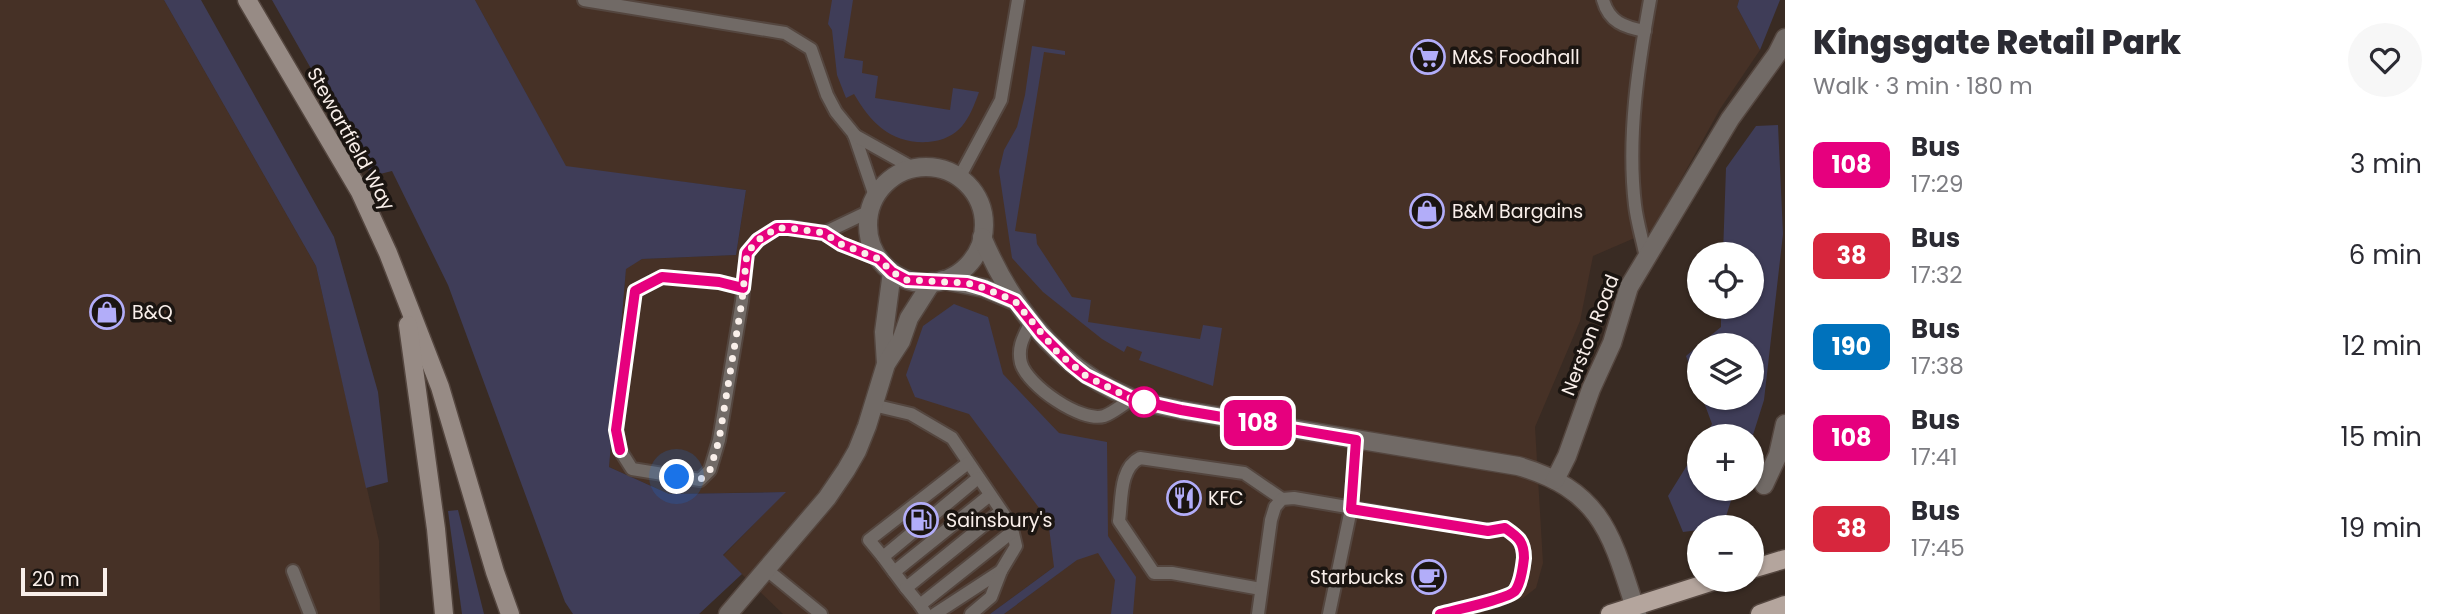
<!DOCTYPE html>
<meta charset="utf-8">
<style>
body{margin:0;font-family:Poppins,sans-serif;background:#f7f7f7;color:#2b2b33;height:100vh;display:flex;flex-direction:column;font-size:26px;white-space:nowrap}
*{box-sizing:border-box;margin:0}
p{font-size:23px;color:#7c7c81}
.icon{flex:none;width:38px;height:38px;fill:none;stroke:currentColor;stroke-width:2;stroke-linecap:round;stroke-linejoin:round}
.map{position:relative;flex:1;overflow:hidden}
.drawer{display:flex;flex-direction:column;background:#fff;width:665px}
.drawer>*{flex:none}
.badge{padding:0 14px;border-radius:10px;font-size:24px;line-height:46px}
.buttons{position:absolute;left:1687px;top:242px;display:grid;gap:14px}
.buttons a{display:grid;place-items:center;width:77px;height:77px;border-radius:50%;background:#fff;box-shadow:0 2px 5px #0004;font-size:35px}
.scale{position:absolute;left:21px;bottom:18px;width:86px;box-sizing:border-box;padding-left:7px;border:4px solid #f9efea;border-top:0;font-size:19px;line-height:24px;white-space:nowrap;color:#f9efea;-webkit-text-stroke:5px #1b1511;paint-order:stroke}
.you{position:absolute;width:35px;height:35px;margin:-18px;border:5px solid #fff;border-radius:50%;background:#1a73e8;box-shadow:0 0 0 10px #1a73e833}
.map>.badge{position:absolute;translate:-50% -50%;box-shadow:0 0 0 4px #fff}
.round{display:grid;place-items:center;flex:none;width:74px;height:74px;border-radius:37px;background:#f7f7f7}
.summary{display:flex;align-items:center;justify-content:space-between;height:119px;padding:0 28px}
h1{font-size:33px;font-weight:800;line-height:52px}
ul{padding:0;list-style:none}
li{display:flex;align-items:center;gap:21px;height:91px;padding:0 28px}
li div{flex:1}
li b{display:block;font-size:26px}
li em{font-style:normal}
li .badge{min-width:77px;font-weight:700;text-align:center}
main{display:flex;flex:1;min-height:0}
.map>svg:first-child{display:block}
.built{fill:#463126}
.green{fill:#3f3d58}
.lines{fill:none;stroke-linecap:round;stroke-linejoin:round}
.lane-casing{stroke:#54463f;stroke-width:16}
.street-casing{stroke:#54463f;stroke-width:21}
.secondary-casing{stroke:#54463f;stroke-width:21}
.primary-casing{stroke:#54463f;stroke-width:21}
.lane{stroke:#716a66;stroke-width:12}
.street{stroke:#716a66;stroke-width:18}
.secondary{stroke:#978b85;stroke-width:18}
.primary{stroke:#b4a59d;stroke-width:18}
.line-casing{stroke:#fff;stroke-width:16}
.line{stroke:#e6007e;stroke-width:10}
.walk{stroke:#f9efea;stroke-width:7;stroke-dasharray:0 12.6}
.stop-dot{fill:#fff;stroke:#e6007e;stroke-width:3.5}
.labels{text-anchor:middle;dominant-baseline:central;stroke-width:7;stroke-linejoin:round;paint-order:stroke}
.poi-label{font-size:19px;fill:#f9efea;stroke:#1b1511;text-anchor:start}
.street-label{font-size:19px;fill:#f9efea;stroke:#1b1511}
</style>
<main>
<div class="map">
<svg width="1785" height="614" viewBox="0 0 1785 614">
<rect width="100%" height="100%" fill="#392b23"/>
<g class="built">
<polygon points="0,0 164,0 316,266 379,541 380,614 0,614"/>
<polygon points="475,0 1739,0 1737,7 1760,50 1720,109 1653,230 1593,256 1580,321 1535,427 1543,563 1536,588 1523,598 1478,614 1004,614 1075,561 1054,567 990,614 783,614 723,556 785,492 669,494 609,467 626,268 642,259 736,255 746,190 566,167"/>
</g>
<g class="green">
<polygon points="164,0 201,0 334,237 378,392 388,482 366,488 316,266"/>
<polygon points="272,0 475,0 566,166 746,190 736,255 642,259 626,269 609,467 669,494 786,492 723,555 742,574 699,614 573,614 565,602 448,285 392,171 372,176"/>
<path d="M832,0H853L844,58L863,61L862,73L878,76L875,98L950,110L953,88L979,92C969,120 960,139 928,142C891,144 871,123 854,94L846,98L837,75L832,30L828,24Z"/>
<polygon points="1739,0 1780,0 1760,50 1737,7"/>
<polygon points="1032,46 1065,51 1065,55 1044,52 1015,231 1036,234 1037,244 1072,297 1091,300 1088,322 1200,339 1203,325 1222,328 1213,386 1139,360 1142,352 1127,346 1124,352 1102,339 1043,292 1012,258 999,171 1004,150 1017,127 1025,95"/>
<polygon points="1778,125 1783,234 1764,400 1752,438 1752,436 1705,436 1712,424 1702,397 1752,397 1752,345 1699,345 1721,327 1721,306 1752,306 1752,254 1723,254 1726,168 1756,126"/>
<polygon points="954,304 988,317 1003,374 1059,433 1107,442 1108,536 1136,577 1133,614 1111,614 1115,580 1098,553 1077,560 1004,614 990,614 1054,567 1048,520 969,414 915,397 906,375 923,326"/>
<polygon points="1699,345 1699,390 1686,356"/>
<polygon points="1699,446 1699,488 1735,488 1723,526 1699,527 1699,530 1683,532 1668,496"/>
<polygon points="458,510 484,614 462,614 448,511"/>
</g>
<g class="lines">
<g class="lane-casing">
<g id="lane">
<polyline points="584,0 785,33 811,49 827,95 836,112 854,134 875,196"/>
<path d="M1603,0C1609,22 1624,27 1645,31"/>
<polyline points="854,135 913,168"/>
<polyline points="959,178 1001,100 1018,0"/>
<polyline points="824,233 870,211"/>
<path d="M1646,258C1643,241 1637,223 1635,205C1627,137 1638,66 1650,0"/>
<polyline points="743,288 719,282 662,277 635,291 616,430 620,450 632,469 700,480 710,470 719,440 742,301 747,253 758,240 777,228 789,227 824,233 841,244 879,259"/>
<path d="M1031,322C1024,336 1017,347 1021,363C1027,385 1081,423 1104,416C1113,413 1123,404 1132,399"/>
<polyline points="873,405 911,414 952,438 1011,525 1016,546 1001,571 935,614"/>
<polyline points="883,557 869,540 968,463"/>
<polyline points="767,570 821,614"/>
<polyline points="293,571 310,614"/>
<polyline points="894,572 883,557 978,478"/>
<polyline points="906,588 894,572 990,495"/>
<path d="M1261,589L1172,573H1154L1119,521C1122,501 1119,468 1140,458L1244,473L1282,499"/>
<polyline points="920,605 906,588 1001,511"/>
<polyline points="926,614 920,605 1012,532"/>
<polyline points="971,614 991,597 1001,571"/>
<path d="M1258,614L1271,520L1275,507L1282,499L1294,498L1488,531L1505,528C1518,537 1524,541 1524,558C1523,567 1521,583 1515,591C1507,600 1454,610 1440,614"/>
<polyline points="1329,614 1351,509 1356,440"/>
</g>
</g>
<g class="street-casing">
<g id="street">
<circle cx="926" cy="225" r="58"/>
<path d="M982,237C1012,307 1057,368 1129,397C1145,404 1164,406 1181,410L1518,466C1604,491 1612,537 1637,614"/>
<polyline points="943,280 984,288 1015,301"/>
<polyline points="886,364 884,332 892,272"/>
<polyline points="1555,480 1567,456 1591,389 1612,343 1629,287 1730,119 1777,54 1785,38"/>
<polyline points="1764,485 1778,455 1785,424"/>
<polyline points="728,614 827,498 846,470 857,451 867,426 886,364 901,341 909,318 932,282"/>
</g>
</g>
<g class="secondary-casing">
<g id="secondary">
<polyline points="247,0 360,192 388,253 440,387 495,572 510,614"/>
<polyline points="408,325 436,529 444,614"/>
</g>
</g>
<g class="primary-casing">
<g id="primary">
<polyline points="1752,569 1785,559"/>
<polyline points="1610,614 1720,579"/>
<polyline points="1760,614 1785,605"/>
</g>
</g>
<use href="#lane" class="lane"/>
<use href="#street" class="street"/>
<use href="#secondary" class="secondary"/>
<use href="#primary" class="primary"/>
</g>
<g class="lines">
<g class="line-casing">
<path id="line" d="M620,450L616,430L635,291L662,277L719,282L743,288L747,253L758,240L777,228H789L824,233L841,244L879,259L892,272L907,280L967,283L984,288L1015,301L1041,334L1071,364L1086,376L1132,399L1181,410L1356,440L1351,509L1488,531L1505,528C1518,537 1524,541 1524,558C1523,567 1521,583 1515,591C1508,599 1454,610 1440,614"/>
</g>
<use href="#line" class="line"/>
<polyline class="walk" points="677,477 700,480 710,470 719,440 742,301 747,253 758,240 777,228 789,228 824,233 841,244 879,259 892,272 907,280 967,283 984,288 1015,301 1058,353 1086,376 1132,399 1157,405 1144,402"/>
</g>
<defs>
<g id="supermarket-ring" transform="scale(1.75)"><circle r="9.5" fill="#1b1511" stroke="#b2adf9" stroke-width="1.5"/><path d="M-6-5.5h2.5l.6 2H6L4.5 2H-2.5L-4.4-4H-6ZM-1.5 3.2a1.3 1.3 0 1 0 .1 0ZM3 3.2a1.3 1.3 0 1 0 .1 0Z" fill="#b2adf9"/></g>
<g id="shop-ring" transform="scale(1.75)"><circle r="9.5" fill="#1b1511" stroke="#b2adf9" stroke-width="1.5"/><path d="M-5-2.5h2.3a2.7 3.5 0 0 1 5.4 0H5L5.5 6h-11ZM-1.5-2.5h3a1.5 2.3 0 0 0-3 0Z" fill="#b2adf9"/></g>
<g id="restaurant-ring" transform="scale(1.75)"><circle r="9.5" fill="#1b1511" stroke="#b2adf9" stroke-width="1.5"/><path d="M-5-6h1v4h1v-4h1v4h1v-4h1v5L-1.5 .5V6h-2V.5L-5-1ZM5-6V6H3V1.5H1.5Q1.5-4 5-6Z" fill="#b2adf9"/></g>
<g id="fuel-ring" transform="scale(1.75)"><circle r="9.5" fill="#1b1511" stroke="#b2adf9" stroke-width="1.5"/><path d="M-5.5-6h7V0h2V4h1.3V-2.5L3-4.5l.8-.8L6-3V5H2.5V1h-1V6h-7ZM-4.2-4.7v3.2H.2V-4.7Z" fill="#b2adf9"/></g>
<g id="cafe-ring" transform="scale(1.75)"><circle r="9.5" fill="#1b1511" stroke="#b2adf9" stroke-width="1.5"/><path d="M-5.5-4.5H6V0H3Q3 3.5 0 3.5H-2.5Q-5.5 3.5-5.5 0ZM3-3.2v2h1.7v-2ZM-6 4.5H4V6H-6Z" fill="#b2adf9"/></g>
</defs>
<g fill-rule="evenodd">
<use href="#supermarket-ring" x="1428" y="57"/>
<use href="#shop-ring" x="1427" y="211"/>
<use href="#shop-ring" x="107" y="312"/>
<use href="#restaurant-ring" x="1184" y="498"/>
<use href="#fuel-ring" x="921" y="520"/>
<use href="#cafe-ring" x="1429" y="577"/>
</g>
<circle class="stop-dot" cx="1144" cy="402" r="14"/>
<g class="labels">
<g class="poi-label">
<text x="1452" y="57">M&amp;S Foodhall</text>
<text x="1452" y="211">B&amp;M Bargains</text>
<text x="132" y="312">B&amp;Q</text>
<text x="1208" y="498">KFC</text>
<text x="946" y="520">Sainsbury's</text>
<text x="1404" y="577" text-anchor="end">Starbucks</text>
</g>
<g class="street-label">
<text transform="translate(351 139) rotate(61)">Stewartfield Way</text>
<text transform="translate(1590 335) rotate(-69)">Nerston Road</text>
</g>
</g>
</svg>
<div class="buttons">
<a><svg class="icon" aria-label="locate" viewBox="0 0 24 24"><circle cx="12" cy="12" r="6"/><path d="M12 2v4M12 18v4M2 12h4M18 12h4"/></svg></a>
<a><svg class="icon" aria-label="layers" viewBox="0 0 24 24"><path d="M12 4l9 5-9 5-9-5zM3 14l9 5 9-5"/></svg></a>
<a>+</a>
<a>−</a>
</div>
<div class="scale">20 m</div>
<div class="you" style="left:677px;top:477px"></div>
<b class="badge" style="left:1258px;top:423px;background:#e6007e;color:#fff">108</b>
</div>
<section class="drawer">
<div class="summary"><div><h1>Kingsgate Retail Park</h1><p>Walk · 3 min · 180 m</p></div><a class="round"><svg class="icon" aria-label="heart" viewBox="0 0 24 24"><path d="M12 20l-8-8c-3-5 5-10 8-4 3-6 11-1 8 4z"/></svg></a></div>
<ul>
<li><span class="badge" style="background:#e6007e;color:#fff">108</span><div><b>Bus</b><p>17:29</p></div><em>3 min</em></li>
<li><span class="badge" style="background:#d7263d;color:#fff">38</span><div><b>Bus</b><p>17:32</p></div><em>6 min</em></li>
<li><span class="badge" style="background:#0072bc;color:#fff">190</span><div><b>Bus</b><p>17:38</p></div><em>12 min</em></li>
<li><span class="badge" style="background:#e6007e;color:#fff">108</span><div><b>Bus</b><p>17:41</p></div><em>15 min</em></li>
<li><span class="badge" style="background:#d7263d;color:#fff">38</span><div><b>Bus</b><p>17:45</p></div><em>19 min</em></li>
</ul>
</section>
</main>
